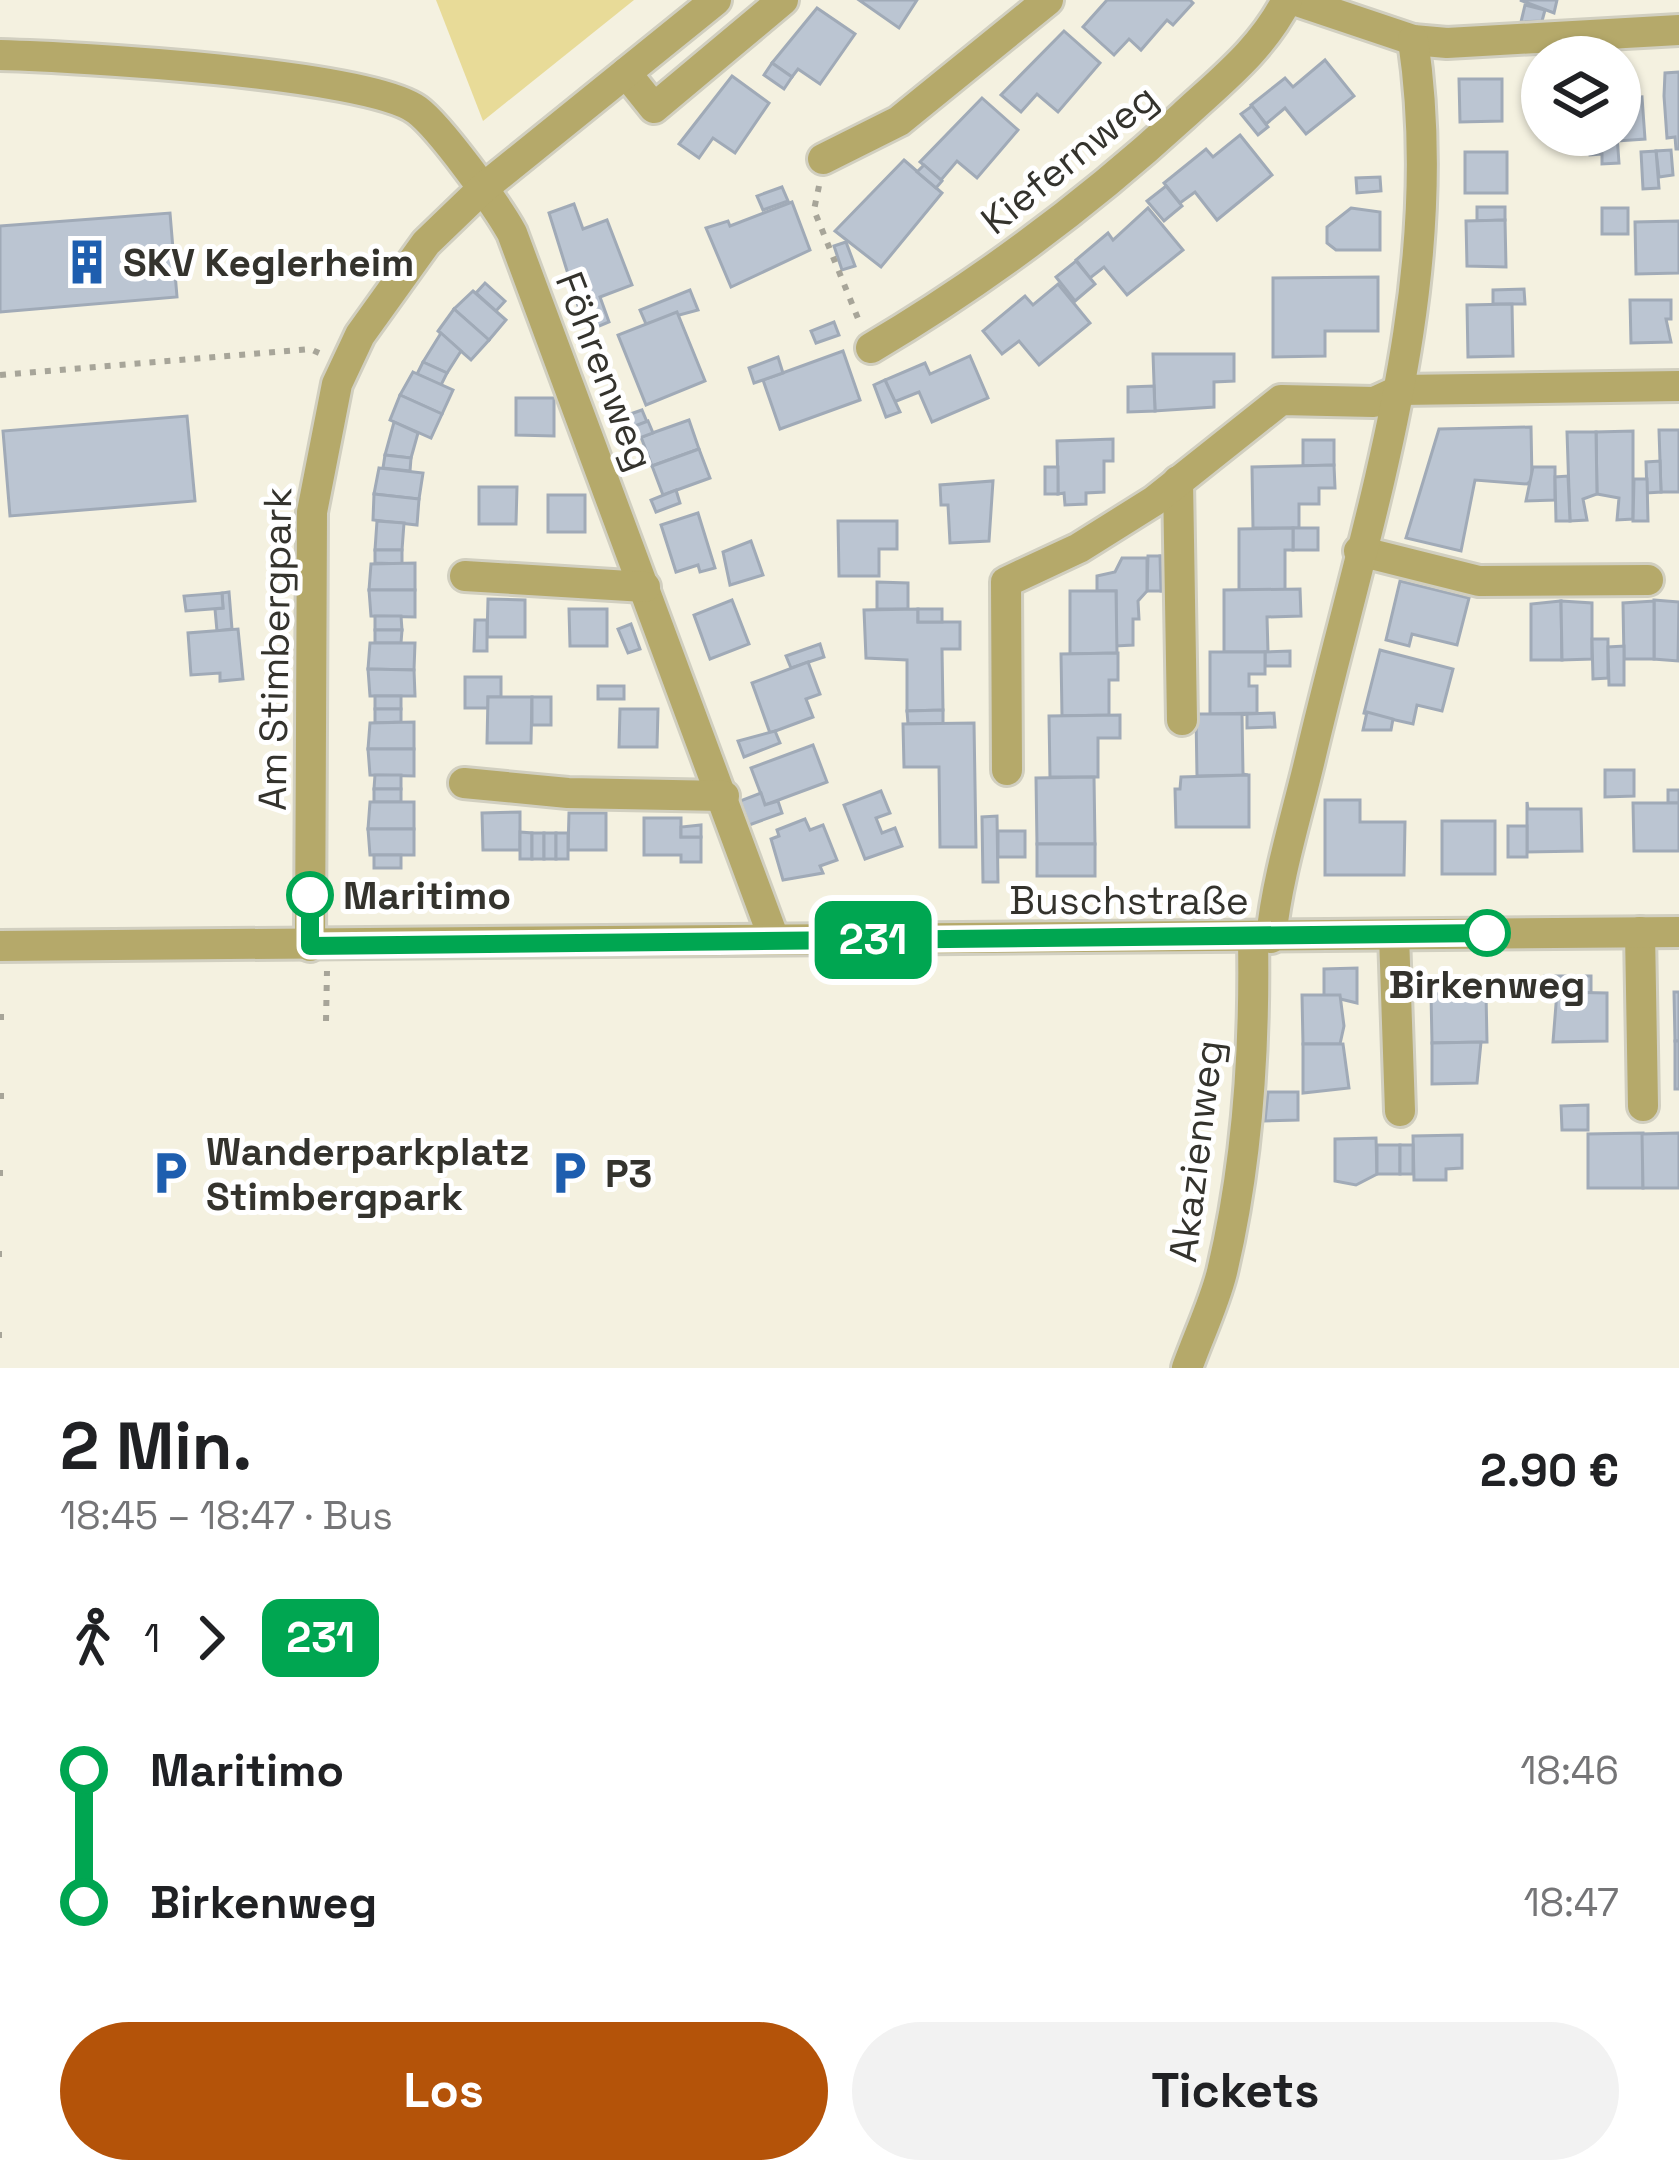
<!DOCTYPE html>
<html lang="de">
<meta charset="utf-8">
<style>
body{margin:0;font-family:"Space Grotesk",sans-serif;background:#f2f2f2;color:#202124;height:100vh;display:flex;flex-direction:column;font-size:45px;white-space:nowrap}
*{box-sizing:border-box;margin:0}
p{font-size:39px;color:#757577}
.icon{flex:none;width:66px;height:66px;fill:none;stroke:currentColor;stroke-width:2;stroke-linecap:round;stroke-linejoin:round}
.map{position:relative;height:1368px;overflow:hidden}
.drawer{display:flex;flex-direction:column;background:#fff;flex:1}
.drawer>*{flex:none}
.badge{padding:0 24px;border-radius:18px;font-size:42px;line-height:78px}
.tools{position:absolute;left:1521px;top:36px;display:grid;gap:24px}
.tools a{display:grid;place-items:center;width:120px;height:120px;border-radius:50%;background:#fff;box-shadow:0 3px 9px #0004;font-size:60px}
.map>.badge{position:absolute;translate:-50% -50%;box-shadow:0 0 0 6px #fff}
.legs{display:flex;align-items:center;gap:18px;height:132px;padding:0 60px;font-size:39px}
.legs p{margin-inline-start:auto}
.headline{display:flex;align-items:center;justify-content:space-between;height:204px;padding:0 60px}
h1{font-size:66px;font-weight:700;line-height:90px}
.action{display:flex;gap:24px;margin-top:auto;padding:24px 60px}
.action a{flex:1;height:138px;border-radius:72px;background:#b45309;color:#fff;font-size:48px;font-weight:700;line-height:138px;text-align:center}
.action a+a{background:#f2f2f2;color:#202124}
ul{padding:0 60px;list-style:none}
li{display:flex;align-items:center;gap:42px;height:132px;font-size:45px}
li i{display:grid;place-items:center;width:18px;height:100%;margin:0 15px;background:currentColor}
li i::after{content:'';width:30px;height:30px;margin:-15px;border:9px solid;border-radius:50%;background:#fff}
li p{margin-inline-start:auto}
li:first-child i{background:linear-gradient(#0000 50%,currentColor 0)}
li:last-child i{background:linear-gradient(currentColor 50%,#0000 0)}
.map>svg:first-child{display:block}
.green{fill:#e8db98}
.building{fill:#bbc5d2;stroke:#a0aab7;stroke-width:3}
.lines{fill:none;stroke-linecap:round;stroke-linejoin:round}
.minor-casing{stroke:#d1cfc0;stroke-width:36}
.path{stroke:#a7a599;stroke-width:6;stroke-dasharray:6 9;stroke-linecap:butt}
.minor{stroke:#b5a96a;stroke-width:30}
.line-1-casing{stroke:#fff;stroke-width:27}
.line-1{stroke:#00a651;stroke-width:18}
.stop-1-dot{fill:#fff;stroke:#00a651;stroke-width:6}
.labels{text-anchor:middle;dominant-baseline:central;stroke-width:10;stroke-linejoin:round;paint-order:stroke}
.street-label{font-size:39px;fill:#34332d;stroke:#fff}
.poi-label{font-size:39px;font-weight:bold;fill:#34332d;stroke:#fff;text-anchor:start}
.stop-label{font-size:39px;font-weight:bold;fill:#34332d;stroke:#fff;text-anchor:start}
</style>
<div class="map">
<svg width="1679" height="1368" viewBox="0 0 1679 1368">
<rect width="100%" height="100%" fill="#f4f1e0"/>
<polygon class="green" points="436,0 634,0 483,121"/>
<g class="building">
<polygon points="859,0 917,0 899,28"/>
<polygon points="1107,0 1190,0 1193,3 1173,25 1167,20 1141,50 1129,39 1114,55 1083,27"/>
<polygon points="1520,0 1557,0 1554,13"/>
<polygon points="1525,5 1545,10 1542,21 1521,22"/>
<polygon points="817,8 855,34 820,84 798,69 792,77 772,63"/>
<polygon points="1064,31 1100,63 1058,112 1037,94 1021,112 1001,95"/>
<polygon points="1325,60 1354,96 1306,134 1285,108 1266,124 1251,105 1285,78 1293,87"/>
<polygon points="772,63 792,77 784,89 764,75"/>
<polygon points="1679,72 1679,149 1676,149 1675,137 1667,138 1664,96 1665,73"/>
<polygon points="732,76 769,103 735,153 713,138 699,158 679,144"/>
<polygon points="1459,79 1502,79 1502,121 1460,122"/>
<polygon points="1642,97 1645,139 1618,141 1620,99"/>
<polygon points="982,98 1018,130 977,178 957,161 941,180 920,162"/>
<polygon points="1252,106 1268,127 1258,135 1241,114"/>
<polygon points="1240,135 1272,175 1217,220 1195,192 1180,203 1164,183 1206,149 1213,157"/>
<polygon points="1589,135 1617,135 1619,163 1602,164 1602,154 1590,155"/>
<polygon points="1671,150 1673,175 1659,177 1656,151"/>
<polygon points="1656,151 1659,188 1643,189 1641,152"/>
<rect x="1465" y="152" width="42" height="41"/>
<polygon points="904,160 942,193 881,267 835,231"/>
<polygon points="924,165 942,181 936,188 917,172"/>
<polygon points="1380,177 1381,191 1357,193 1356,178"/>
<polygon points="1166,186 1182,206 1164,221 1147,201"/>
<polygon points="782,187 788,201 763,210 757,196"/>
<polygon points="792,202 810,250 731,287 706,228 728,221 730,226"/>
<polygon points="574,204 583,229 607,220 632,285 600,297 609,322 592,329 583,304 578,306 549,213"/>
<polygon points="1477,207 1505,207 1505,220 1477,221"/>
<polygon points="1148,208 1183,250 1127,295 1104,267 1090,278 1076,260 1108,233 1113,240"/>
<polygon points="1351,208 1380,212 1380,250 1336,250 1327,243 1327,227"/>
<rect x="1602" y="208" width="26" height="26"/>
<polygon points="170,213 177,297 0,312 0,226"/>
<polygon points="1505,220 1506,267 1467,266 1466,221"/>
<polygon points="1679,221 1679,273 1636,274 1635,222"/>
<polygon points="846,242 855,266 842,270 834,246"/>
<polygon points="1076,261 1095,284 1075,301 1056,277"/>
<polygon points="1378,277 1378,331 1325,331 1325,356 1273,357 1273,278"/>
<polygon points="485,283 505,301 496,311 476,293"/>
<polygon points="1058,284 1090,323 1039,365 1019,341 1002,354 983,331 1025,296 1033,305"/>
<polygon points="1524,289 1525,304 1493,304 1493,290"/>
<polygon points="690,290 698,310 646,324 640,310"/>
<polygon points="473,291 506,320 489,340 454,309"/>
<polygon points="1630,300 1671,300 1671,319 1666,319 1671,342 1631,343"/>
<polygon points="1512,304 1513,356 1468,357 1467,305"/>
<polygon points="454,309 489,340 471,360 438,331"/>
<polygon points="677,312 705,381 646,405 618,335"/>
<polygon points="834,322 839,335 816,343 811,331"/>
<polygon points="441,333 461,351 447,373 423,362"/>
<polygon points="843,351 860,400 780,429 763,380"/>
<polygon points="1153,354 1234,354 1234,381 1214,382 1214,407 1155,411"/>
<polygon points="970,356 988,398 932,422 919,392 894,402 885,380 925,363 930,374"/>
<polygon points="778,357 783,373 754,383 749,368"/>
<polygon points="423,362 447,373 441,385 417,374"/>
<polygon points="413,372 453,390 442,414 400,395"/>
<polygon points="885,380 900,412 886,417 874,385"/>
<polygon points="1154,386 1155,411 1128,412 1128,387"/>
<polygon points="400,395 442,414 431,438 390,420"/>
<polygon points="516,398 554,398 554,436 516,435"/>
<polygon points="642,410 647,422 618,433 613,420"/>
<polygon points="187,416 195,501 10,516 3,431"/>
<polygon points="689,420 699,449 652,466 641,437"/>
<polygon points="648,421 653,433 629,442 624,430"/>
<polygon points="394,422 418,433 411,458 385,455"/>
<polygon points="1531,427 1532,480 1527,484 1475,480 1461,551 1406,538 1439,429"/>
<polygon points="1659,430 1679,430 1679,492 1661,492"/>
<polygon points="1633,431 1633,519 1617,520 1619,498 1597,494 1596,432"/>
<polygon points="1567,432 1596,432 1597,494 1583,499 1587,520 1570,521"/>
<polygon points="1113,439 1113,461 1104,461 1104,492 1086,493 1086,504 1065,505 1064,493 1058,494 1057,441"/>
<polygon points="1303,440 1334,440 1334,465 1303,466"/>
<polygon points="699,449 710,478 663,495 652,466"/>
<polygon points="385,455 411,458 410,471 383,468"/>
<polygon points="1660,461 1661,492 1647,493 1646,462"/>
<polygon points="1334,465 1335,488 1319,488 1319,504 1299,504 1299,528 1253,528 1252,467"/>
<rect x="1045" y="467" width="13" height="27"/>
<polygon points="1533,467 1555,467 1555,500 1526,501"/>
<polygon points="379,468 423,473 419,499 374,494"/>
<polygon points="1568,476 1570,521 1556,521 1555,477"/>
<polygon points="1634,479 1647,479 1648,521 1633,521"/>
<polygon points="993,481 989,541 950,543 948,505 941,505 940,485"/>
<polygon points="479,487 517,487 516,524 479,524"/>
<polygon points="676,490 680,503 656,512 651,500"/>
<polygon points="374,494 419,499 417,525 373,520"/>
<rect x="548" y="495" width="37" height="37"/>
<polygon points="698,513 715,568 700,572 698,565 676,572 661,525"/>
<polygon points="377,521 404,523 402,550 375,550"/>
<polygon points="838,521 897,521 897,549 879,549 879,576 839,576"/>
<rect x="1293" y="528" width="25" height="22"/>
<polygon points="1293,528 1293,550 1285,550 1285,590 1239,590 1239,529"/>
<polygon points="751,541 763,575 730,585 723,552"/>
<polygon points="375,550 402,550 402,564 375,563"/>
<polygon points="1160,556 1174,556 1174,591 1161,591"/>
<polygon points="1160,556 1161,591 1147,591 1148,556"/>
<polygon points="1122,558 1147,558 1147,591 1138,601 1139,619 1133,619 1133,645 1116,646 1116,591 1097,591 1097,576 1115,572"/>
<polygon points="415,563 415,590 369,590 371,564"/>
<polygon points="1400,581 1469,598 1457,645 1412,634 1409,646 1386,640"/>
<polygon points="877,582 908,583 908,609 877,609"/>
<polygon points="1300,589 1301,616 1267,617 1268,652 1224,652 1224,590"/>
<polygon points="369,590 415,590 415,617 371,616"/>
<polygon points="1070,591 1116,591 1117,653 1070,654"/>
<polygon points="229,592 232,629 217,631 215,609 223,608 222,593"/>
<polygon points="222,593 223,608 186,611 184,596"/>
<polygon points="488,599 525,600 525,637 487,637"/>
<polygon points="732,600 749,644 710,659 694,615"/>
<polygon points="1654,600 1679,602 1678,661 1654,659"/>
<polygon points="1561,601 1562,660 1531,660 1531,604"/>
<polygon points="1561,601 1592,603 1592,659 1562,660"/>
<polygon points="1654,601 1654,659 1624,659 1623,603"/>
<polygon points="569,609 607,609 607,646 570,646"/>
<polygon points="918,609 918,622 960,622 960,649 942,649 943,710 907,711 907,660 866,658 864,610"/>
<rect x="918" y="609" width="24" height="13"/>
<polygon points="375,616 401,616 402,630 375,630"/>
<polygon points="475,620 487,620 487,651 474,651"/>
<polygon points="631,624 640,649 628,653 618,629"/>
<polygon points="238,629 243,679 220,681 220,673 191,675 188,633"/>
<polygon points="375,630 402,630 401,643 375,643"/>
<polygon points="1592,639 1608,639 1608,678 1593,679"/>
<polygon points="370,643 415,643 414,670 368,669"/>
<polygon points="820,644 824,657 791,668 786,656"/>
<polygon points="1624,646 1624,685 1609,685 1608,647"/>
<polygon points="1380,650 1453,669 1442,711 1417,705 1413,724 1364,713"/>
<polygon points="1290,651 1290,666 1265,666 1265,652"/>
<polygon points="1210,652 1265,652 1265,674 1249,674 1249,686 1257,686 1257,713 1210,714"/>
<polygon points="1118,653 1118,680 1109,680 1109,715 1062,716 1061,654"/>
<polygon points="808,662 820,694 806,699 813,717 770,733 752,683"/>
<polygon points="368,669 414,670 415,696 370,696"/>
<polygon points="465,677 501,677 501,697 488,697 488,708 465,708"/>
<rect x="598" y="686" width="26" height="13"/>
<rect x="375" y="696" width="26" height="13"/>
<polygon points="488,697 532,697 531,743 487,743"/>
<rect x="532" y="697" width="19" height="28"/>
<polygon points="375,709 401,709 401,722 375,723"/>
<polygon points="620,709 658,709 657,747 619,747"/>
<polygon points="943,710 943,724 908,724 907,711"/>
<polygon points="1367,712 1393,719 1391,730 1363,730"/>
<polygon points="1274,713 1275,727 1247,728 1247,714"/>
<polygon points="1196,714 1247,714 1242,715 1243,774 1248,775 1197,776"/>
<polygon points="1120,715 1120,738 1098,738 1098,777 1050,777 1049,716"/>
<polygon points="414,722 414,749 368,749 370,723"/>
<polygon points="974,723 976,847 940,847 939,767 904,767 903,724"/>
<polygon points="775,731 780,743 744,757 738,741"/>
<polygon points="813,745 827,782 765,805 751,768"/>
<polygon points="368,749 414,749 414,776 370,775"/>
<polygon points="1605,770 1634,770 1634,796 1605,797"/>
<polygon points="375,775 401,775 401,789 374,789"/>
<polygon points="1249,775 1249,827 1176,827 1175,789 1180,789 1181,777"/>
<polygon points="1094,777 1095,844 1037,844 1036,778"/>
<rect x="374" y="789" width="27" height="13"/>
<rect x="1668" y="790" width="11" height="13"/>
<polygon points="881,791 890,813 876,818 882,833 895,828 902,846 865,859 844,805"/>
<polygon points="761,793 765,805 778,801 782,813 749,825 740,801"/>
<polygon points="1325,800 1360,800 1360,822 1405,822 1404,875 1325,875"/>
<polygon points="370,802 414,802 414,829 368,829"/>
<polygon points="1527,802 1528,809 1581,809 1582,851 1527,852"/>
<polygon points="1633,803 1679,803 1679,851 1634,851"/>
<polygon points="520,812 520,850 483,850 482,813"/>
<polygon points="569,813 606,813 606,850 568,850"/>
<polygon points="997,816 998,882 983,882 982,817"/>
<polygon points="644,818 681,818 681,837 701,837 701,862 681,862 681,855 644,855"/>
<polygon points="805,819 810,830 823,825 837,860 820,866 823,873 783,880 771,839 779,836 777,830"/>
<rect x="1442" y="821" width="53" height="53"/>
<polygon points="701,825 701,837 681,837 681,827"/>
<rect x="1508" y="826" width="19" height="31"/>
<polygon points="368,829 414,829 414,855 370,855"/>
<rect x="998" y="831" width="27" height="26"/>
<polygon points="520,832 532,833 532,859 520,859"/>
<rect x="532" y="833" width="12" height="26"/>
<rect x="544" y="833" width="12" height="26"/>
<rect x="556" y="833" width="12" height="26"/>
<rect x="1037" y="844" width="58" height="32"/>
<rect x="374" y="855" width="27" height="13"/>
<polygon points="1357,968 1357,1003 1324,995 1324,969"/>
<polygon points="1545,976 1591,976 1591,993 1545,994"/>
<polygon points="1464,980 1510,980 1510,996 1464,994"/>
<polygon points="1557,992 1607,993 1607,1041 1553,1042"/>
<polygon points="1674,992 1679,992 1679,1041 1675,1041"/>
<polygon points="1486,993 1487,1042 1432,1043 1431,994"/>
<polygon points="1302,995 1340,995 1344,1026 1340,1044 1303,1044"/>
<rect x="1675" y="1041" width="4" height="48"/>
<polygon points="1481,1042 1477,1083 1432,1084 1432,1043"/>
<polygon points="1303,1044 1343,1044 1349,1088 1303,1093"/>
<polygon points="1268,1092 1298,1092 1298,1120 1265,1121"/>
<polygon points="1588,1105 1588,1130 1562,1130 1561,1106"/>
<polygon points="1643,1133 1643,1188 1588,1188 1588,1134"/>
<polygon points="1679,1133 1679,1188 1643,1188 1642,1134"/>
<polygon points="1462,1135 1462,1168 1446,1169 1446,1180 1414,1180 1413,1136"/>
<polygon points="1376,1138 1377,1174 1356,1185 1335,1181 1335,1139"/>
<rect x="1377" y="1145" width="23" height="29"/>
<rect x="1400" y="1145" width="13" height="29"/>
</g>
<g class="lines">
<g class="minor-casing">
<g id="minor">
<polyline points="1294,0 1413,40 1447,43 1679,30"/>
<path d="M0,55C75,57 367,73 417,110C440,127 498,207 512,233L774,939"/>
<polyline points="626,73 654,108 783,0"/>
<polyline points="823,159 899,121 1048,0"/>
<path d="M871,348C984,281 1086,205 1183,116C1223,79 1262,49 1287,0"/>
<polyline points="1178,481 1182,720"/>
<polyline points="1359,551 1479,581 1648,580"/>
<polyline points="465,576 645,587"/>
<polyline points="1007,770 1006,582 1079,548 1154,501 1281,400 1374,402 1400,390 1679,386"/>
<polyline points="464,783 568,793 724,796"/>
<polyline points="1640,932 1643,1106"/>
<polyline points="1394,935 1400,1111"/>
<path d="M1271,938C1277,878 1296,818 1310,759C1365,523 1450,286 1413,40"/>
<polyline points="0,946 1679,932"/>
<polyline points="310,946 312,512 337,384 360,335 426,243 481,190 716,0"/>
<path d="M1187,1368C1198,1337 1214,1304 1222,1272C1247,1166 1255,1048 1253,939"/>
</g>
</g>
<g class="path">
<polyline points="819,186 814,210 861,326"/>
<polyline points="0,375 310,349 321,354"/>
<polyline points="0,1017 4,1017"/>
<polyline points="326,1021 327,971"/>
<polyline points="0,1096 4,1096"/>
<polyline points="0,1173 3,1173"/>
<polyline points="0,1254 2,1254"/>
<polyline points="0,1335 2,1335"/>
</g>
<use href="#minor" class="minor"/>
</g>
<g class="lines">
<g class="line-1-casing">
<polyline id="line-1" points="310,895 310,946 1487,933"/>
</g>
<use href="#line-1" class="line-1"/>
</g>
<defs>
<g id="building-bare" transform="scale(3.6)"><path d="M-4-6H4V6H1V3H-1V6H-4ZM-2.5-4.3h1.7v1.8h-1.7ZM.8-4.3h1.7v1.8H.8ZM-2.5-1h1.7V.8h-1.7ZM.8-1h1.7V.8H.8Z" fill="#1e5eaf" stroke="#fff" stroke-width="2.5" paint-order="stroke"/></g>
<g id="parking-bare" transform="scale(3.6)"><path d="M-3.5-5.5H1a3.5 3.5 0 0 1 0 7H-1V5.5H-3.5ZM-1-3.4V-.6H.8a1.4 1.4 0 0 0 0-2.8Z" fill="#1e5eaf" stroke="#fff" stroke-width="2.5" paint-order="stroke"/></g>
</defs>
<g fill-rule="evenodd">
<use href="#building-bare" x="87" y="262"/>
<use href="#parking-bare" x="170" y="1173"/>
<use href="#parking-bare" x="569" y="1173"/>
</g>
<g class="stop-1-dot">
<circle cx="310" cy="895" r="21"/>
<circle cx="1487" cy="933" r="21"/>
</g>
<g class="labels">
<g class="street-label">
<text transform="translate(1069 159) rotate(-39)">Kiefernweg</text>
<text transform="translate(605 371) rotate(69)">Föhrenweg</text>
<text transform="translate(275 649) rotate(-89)">Am Stimbergpark</text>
<text x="1129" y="900">Buschstraße</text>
<text transform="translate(1196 1151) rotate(-83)">Akazienweg</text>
</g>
<g class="poi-label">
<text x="123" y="262">SKV Keglerheim</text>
<text x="206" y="1151">Wanderparkplatz<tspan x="206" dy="45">Stimbergpark</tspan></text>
<text x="605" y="1173">P3</text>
</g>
<g class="stop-label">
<text x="343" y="895">Maritimo</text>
<text x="1487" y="984" text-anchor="middle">Birkenweg</text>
</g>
</g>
</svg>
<div class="tools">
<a><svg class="icon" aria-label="layers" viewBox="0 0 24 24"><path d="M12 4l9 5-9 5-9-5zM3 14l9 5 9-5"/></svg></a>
</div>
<b class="badge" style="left:873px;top:940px;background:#00a651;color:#fff">231</b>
</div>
<section class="drawer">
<div class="headline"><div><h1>2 Min.</h1><p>18:45 – 18:47 · Bus</p></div><b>2.90 €</b></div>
<div class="legs"><svg class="icon" aria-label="walk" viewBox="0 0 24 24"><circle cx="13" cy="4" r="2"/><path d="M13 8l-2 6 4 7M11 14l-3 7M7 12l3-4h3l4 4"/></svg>1<svg class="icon" aria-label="forward" viewBox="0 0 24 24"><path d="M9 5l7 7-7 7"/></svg><b class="badge" style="background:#00a651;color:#fff">231</b></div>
<ul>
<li><i style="color:#00a651"></i><b>Maritimo</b><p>18:46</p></li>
<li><i style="color:#00a651"></i><b>Birkenweg</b><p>18:47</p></li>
</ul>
<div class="action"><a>Los</a><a>Tickets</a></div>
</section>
